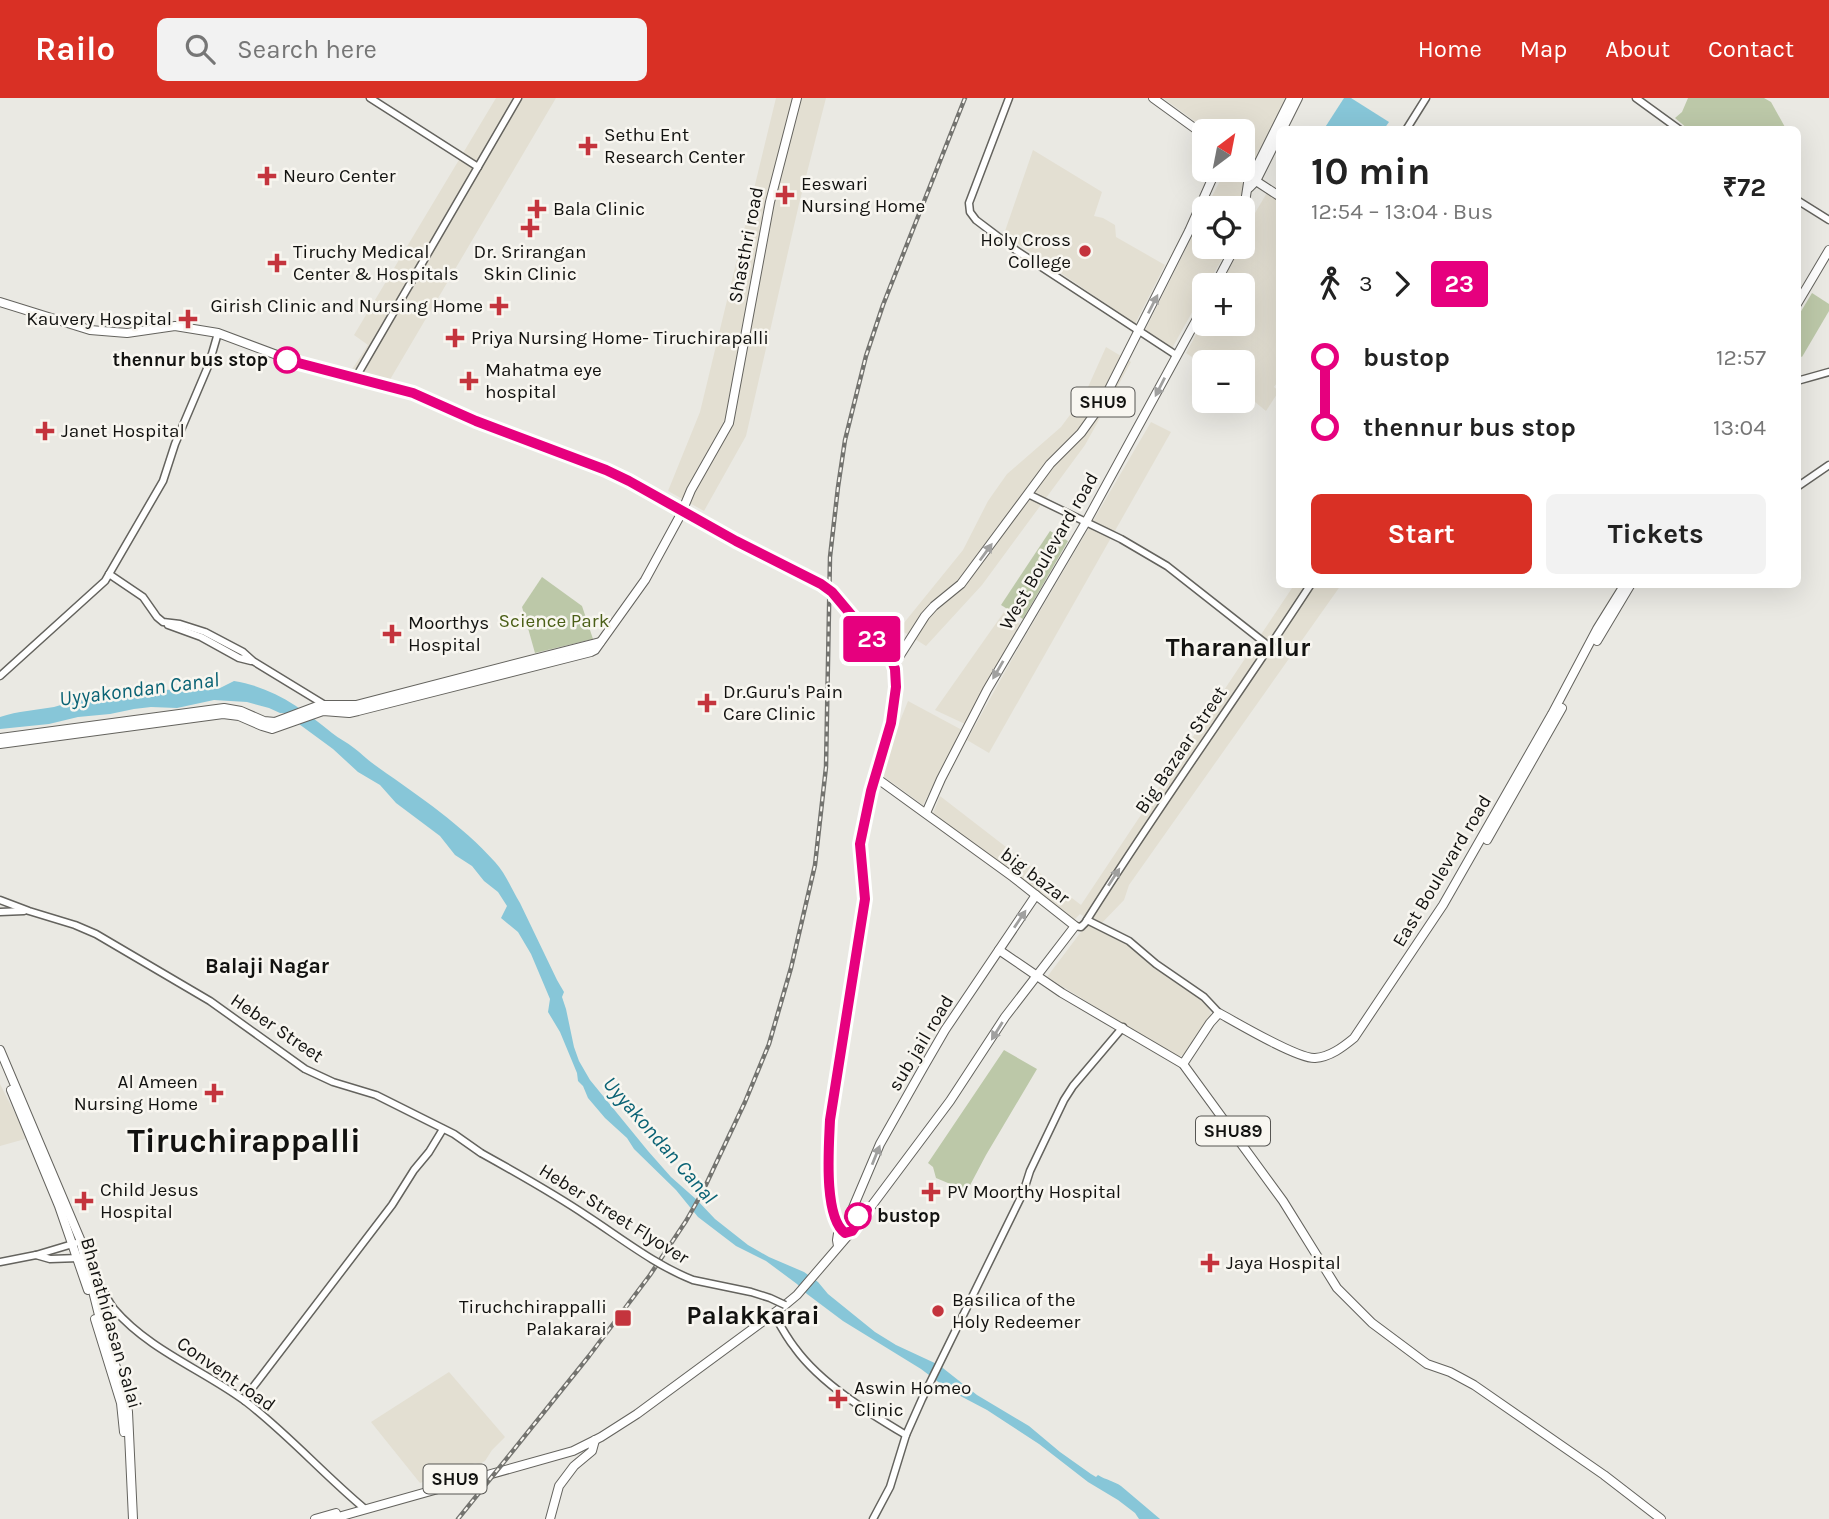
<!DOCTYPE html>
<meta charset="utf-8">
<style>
body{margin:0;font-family:Karla,sans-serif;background:#f2f2f2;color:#222;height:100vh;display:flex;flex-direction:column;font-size:26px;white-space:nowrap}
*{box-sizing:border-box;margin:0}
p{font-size:23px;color:#767676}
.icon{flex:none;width:38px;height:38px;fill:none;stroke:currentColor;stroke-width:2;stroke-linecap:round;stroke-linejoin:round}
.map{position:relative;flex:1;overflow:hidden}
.side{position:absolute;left:1276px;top:28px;width:525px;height:462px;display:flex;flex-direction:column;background:#fff;border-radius:10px;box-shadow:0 7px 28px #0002}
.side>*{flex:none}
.badge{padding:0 14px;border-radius:5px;font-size:24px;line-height:46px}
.needle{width:46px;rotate:32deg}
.fabs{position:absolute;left:1192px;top:21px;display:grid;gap:14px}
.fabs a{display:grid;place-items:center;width:63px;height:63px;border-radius:10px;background:#fff;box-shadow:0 7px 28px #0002;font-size:35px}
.map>.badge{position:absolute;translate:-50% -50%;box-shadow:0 0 0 4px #fff}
.legs{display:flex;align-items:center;gap:10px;height:77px;padding:0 35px;font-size:23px}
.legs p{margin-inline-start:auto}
.summary{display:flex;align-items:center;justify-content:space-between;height:119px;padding:0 35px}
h1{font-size:38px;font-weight:700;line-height:52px}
.button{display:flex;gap:14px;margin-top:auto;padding:14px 35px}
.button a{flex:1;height:80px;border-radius:10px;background:#d93025;color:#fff;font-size:28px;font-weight:700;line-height:80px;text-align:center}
.button a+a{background:#f2f2f2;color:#222}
ul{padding:0 35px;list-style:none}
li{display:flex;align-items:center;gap:24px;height:70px;font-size:26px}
li i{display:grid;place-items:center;width:10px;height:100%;margin:0 9px;background:currentColor}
li i::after{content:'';width:18px;height:18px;margin:-9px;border:5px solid;border-radius:50%;background:#fff}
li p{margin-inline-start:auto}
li:first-child i{background:linear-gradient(#0000 50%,currentColor 0)}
li:last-child i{background:linear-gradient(currentColor 50%,#0000 0)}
header{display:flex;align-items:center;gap:42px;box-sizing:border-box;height:98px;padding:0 35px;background:#d93025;color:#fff}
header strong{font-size:33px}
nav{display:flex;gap:38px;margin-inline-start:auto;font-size:24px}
.search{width:490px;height:63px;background:#f2f2f2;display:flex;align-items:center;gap:18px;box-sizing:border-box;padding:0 24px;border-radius:10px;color:#767676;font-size:26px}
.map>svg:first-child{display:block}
.built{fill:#e3dfd2}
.green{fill:#bcc8a8}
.water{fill:#87c6d8}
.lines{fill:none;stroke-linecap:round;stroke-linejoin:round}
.minor-casing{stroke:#64635e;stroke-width:9}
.major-casing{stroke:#64635e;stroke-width:10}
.minor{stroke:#fff;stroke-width:6}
.major{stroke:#fff;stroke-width:8}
.rail-casing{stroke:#73736f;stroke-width:4.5}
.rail{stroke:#f8f6f0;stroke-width:2;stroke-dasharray:5;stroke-linecap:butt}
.minor-bridge-casing{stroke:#64635e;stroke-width:9;stroke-linecap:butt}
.major-bridge-casing{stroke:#64635e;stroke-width:10;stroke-linecap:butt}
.minor-bridge{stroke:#fff;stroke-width:6}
.major-bridge{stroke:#fff;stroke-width:8}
.oneway{fill:#a0a09f}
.line-1-casing{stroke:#fff;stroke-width:16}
.line-1{stroke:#e6007e;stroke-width:10}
.poi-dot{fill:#c4343d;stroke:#f8f6f0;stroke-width:2.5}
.stop-1-dot{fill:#fff;stroke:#e6007e;stroke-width:3.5}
.labels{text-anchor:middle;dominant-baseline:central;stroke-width:5;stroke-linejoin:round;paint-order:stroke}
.shield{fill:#f8f6f0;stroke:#575653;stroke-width:2}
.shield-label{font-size:18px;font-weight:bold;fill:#121210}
.poi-label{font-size:19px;fill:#121210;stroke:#f8f6f0;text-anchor:start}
.street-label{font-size:19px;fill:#121210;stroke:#f8f6f0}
.stop-label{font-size:19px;font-weight:bold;fill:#121210;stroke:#f8f6f0;text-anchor:end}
.park-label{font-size:19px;fill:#4b5f17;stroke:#f8f6f0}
.water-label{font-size:21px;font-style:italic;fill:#096274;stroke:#f8f6f0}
.neighbourhood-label{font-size:21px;font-weight:bold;fill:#121210;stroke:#f8f6f0}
.district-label{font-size:26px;font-weight:bold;fill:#121210;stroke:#f8f6f0}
.town-label{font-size:33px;font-weight:bold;fill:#121210;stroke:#f8f6f0}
</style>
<header>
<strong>Railo</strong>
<div class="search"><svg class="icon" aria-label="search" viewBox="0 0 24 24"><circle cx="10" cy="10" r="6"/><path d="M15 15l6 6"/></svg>Search here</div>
<nav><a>Home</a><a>Map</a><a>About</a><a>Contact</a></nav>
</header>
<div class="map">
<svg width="1829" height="1421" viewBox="0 0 1829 1421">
<rect width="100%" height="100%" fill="#eae9e3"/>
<g class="built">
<polygon points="496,0 556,0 388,285 351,273 368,247 354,237"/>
<polygon points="776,0 826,0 799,106 746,338 704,413 668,393 700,314"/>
<polygon points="1163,0 1287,0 1251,68 1243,68 1242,33 1208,33"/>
<polygon points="1033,52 1102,94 1094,118 1103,120 1115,127 1116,139 1165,167 1135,226 1004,136"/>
<polygon points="1225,79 1232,79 1243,85 1240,110 1206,110 1220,83"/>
<polygon points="1279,84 1279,282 1274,289 1279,293 1266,313 1244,295 1244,293 1243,293 1242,264 1204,264 1204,267 1186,255 1204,222 1204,226 1242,226 1242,187 1221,187 1239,152 1242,149 1243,145 1249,134 1252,120 1271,88 1276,90"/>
<polygon points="1204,115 1204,149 1229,149 1207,187 1204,187 1204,193 1171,252 1144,234"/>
<polygon points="1106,249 1131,264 1085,347 982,487 926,548 899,531 963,452 988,403 1007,376 1061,329 1084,298"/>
<polygon points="1151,324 1171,334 989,655 967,642 1020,547"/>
<polygon points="1294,487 1341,487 1129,787 1124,802 1099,828 1080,816 1074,822 933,715 940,698 1081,807"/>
<polygon points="1004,514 1020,526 965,626 935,612"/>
<polygon points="908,603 962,632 923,707 879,675"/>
<polygon points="1087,826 1091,826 1128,843 1154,867 1206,905 1212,918 1185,956 1177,959 1047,879"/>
<polygon points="0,986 23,1031 25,1041 0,1048"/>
<polygon points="449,1274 505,1339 492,1352 485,1363 479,1366 475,1365 420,1385 371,1324"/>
</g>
<g class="green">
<polygon points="1688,0 1764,0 1771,4 1786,31 1688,31 1675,20 1682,14"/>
<polygon points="1812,195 1829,206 1829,213 1802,259 1797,256 1797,220"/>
<polygon points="1050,433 1068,443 1023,521 1001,507"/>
<polygon points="542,479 582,508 593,541 535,555 522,509"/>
<polygon points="1004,952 1037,971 986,1057 967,1093 936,1080 933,1069 928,1065"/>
</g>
<g class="water">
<polygon points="1344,0 1351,0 1389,24 1384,31 1324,31"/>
<path d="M234,583C273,589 303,611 332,635C339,641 347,644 354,650C363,657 370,664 379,670C420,699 462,727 495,764C506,776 512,792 520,805L557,882L564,894L562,899L566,911L574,949L579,963L590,982L648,1053L671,1079L697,1102L715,1121L748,1147L769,1159L804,1174L818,1184L828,1196L875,1234L896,1247L939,1267L977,1297L1029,1328L1060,1354L1091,1376L1096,1379L1098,1377C1106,1382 1114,1383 1121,1388L1160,1421H1139L1135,1415L1118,1402L1088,1384L1039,1346L987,1312L949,1292L921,1271L843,1223L807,1196L797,1186L766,1163L736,1148L698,1119L676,1092L634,1051L627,1040L605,1020L588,1000L583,988L578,983L577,975L560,934L548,914L550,901L531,856L518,834L501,820L507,808L498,794L484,783L472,768L455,757L440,738L396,705L380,687L358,674L333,651L284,615H280L269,610L247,604L214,602L177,610L151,609L134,611L110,616L78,619L49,626L0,631V619C18,613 36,612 54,609C64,606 75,603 86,601C110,596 138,602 162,592L220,590Z"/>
</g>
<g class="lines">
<g class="minor-casing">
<g id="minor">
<polyline points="370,0 478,69"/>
<polyline points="1009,0 969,105 970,114 976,122 1017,153 1176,257"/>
<polyline points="1636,0 1680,32"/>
<polyline points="1406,32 1426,0"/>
<polyline points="1797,102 1829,122"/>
<polyline points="356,279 518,0"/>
<polyline points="1797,283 1829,274"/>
<polyline points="1797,389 1829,367"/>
<polyline points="1028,396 1121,441 1167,468 1270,549"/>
<polyline points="109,476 143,499 157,519 163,524 180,526 205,534 243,554 253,563 325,607"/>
<polyline points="168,527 201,539 239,560 251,563"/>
<polyline points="0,578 105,483 163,383 175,346 209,266 218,235"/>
<polyline points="0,802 29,813 75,827 96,836 210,903 305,971 333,984 376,997 454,1036 481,1055"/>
<polyline points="0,814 24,813"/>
<polyline points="1087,822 1129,843 1156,866 1204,899 1219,915"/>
<path d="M1075,828L1081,829L1085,825C1157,710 1237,600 1311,486"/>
<polyline points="36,1157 50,1161 79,1160"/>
<polyline points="0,1164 36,1157 76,1145"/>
<path d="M88,1164C98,1180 103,1196 114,1211C149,1252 203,1272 245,1303C288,1336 324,1377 365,1411"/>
<path d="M775,1218C781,1229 787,1240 795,1250C821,1286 869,1315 906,1337"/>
<polyline points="245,1303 247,1297 392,1107 414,1072 429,1054 443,1031"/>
<polyline points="873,1421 890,1389 906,1337 922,1301 1023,1095 1030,1073 1064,1002 1073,988 1123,929"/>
</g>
</g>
<g class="major-casing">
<g id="major">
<polyline points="1153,0 1204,37"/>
<polyline points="1282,32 1298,0"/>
<polyline points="1230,72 1246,80 1252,78 1291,0"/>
<polyline points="1256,83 1279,98"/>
<polyline points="1249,90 1256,83 1278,39"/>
<polyline points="1242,124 1248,85"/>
<polyline points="1215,187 1235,149"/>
<polyline points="0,204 90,232 127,235 175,228 218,235 301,266 413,295 476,323 573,359"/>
<polyline points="1797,206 1829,152"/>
<polyline points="1597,543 1631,486"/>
<polyline points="0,640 224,610 241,613 264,623 275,624 320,607 356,607 600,544"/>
<polyline points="0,646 223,616 239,618 262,628 272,631 323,613 349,615 358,613 591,554 595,552 645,482 681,416 691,392 729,325 770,104 797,0"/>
<polyline points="926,715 941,681 987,592 1086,424 1204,208"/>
<polyline points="1487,742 1562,610"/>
<polyline points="999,852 1062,895 1183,966 1283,1103 1337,1190 1372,1225 1427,1266 1450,1274 1474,1287 1604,1377 1661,1421"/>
<polyline points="0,952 80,1141 99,1217 125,1297 128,1314 133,1421"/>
<path d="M1183,966L1210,925L1219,915C1237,925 1298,961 1315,960C1330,959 1343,949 1354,940L1443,807L1552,616L1597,531L1625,486"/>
<polyline points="11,992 59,1108 88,1192"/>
<polyline points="849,1119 880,1046 923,970 945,932 1036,797"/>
<polyline points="855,1130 950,1003 1005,919 1075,828 1013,779 875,679"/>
<polyline points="838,1148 837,1142 839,1129 835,1120 831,1099 828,1071 830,1022 865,801 860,746 871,693 882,660 891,623 896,589 895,571 897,562 925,518 934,508 961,486 1050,366 1081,335 1101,307 1189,133 1216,72"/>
<polyline points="95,1221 121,1305 124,1334"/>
<polyline points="315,1421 336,1415"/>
<polyline points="331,1421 573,1353 601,1339 637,1316 785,1207 797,1197 852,1133"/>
<polyline points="550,1421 559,1388 574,1368 592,1353 595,1342"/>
</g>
</g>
<use href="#minor" class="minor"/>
<use href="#major" class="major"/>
<g class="rail-casing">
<polyline id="rail" points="458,1421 589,1258 650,1177 686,1123 702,1095 745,1004 769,946 791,870 815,767 826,669 830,459 838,389 845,342 866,258 883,207 965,0"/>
</g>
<use href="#rail" class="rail"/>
<g class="minor-bridge-casing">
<path id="minor-bridge" d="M481,1055C517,1075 553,1095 587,1118C621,1140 655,1167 693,1182L751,1194L770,1200L785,1207"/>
</g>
<g class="major-bridge-casing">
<path id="major-bridge" d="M573,359L615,376L735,443L821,486C846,505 863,532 886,554"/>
</g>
<use href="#minor-bridge" class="minor-bridge"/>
<use href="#major-bridge" class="major-bridge"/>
</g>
<defs><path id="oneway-solid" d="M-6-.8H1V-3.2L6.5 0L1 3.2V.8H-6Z" transform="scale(1.75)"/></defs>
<g class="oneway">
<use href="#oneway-solid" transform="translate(1153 206) rotate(-63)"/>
<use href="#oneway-solid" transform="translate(1160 289) rotate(117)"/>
<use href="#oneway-solid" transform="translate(986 454) rotate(-54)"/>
<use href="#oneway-solid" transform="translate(998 572) rotate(120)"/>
<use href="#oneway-solid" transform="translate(1114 779) rotate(-57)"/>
<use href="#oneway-solid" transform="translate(1020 821) rotate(-56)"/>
<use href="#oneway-solid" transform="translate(997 933) rotate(122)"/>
<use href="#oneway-solid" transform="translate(876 1057) rotate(-68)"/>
</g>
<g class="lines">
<g class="line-1-casing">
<path id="line-1" d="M287,262L413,295L476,323L606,372L629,383L736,443L821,486L832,494L869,538L891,560L895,571L896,589L891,625L871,693L860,746L865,801L830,1022C829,1047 823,1119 845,1135L852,1133L867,1112L858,1118"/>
</g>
<use href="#line-1" class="line-1"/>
</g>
<g class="poi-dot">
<path d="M584.5 37.5h7v7h7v7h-7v7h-7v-7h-7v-7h7z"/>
<path d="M263.5 67.5h7v7h7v7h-7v7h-7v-7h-7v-7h7z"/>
<path d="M781.5 86.5h7v7h7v7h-7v7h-7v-7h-7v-7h7z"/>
<path d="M533.5 100.5h7v7h7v7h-7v7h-7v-7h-7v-7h7z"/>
<path d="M526.5 119.5h7v7h7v7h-7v7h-7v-7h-7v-7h7z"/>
<circle cx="1085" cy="153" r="7"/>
<path d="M273.5 154.5h7v7h7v7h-7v7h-7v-7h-7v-7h7z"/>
<path d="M495.5 197.5h7v7h7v7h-7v7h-7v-7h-7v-7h7z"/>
<path d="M184.5 210.5h7v7h7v7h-7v7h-7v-7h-7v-7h7z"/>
<path d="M451.5 229.5h7v7h7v7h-7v7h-7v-7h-7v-7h7z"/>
<path d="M465.5 272.5h7v7h7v7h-7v7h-7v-7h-7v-7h7z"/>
<path d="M41.5 322.5h7v7h7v7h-7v7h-7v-7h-7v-7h7z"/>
<path d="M388.5 525.5h7v7h7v7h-7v7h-7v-7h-7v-7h7z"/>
<path d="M703.5 594.5h7v7h7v7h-7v7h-7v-7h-7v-7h7z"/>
<path d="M210.5 984.5h7v7h7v7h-7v7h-7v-7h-7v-7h7z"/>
<path d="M927.5 1083.5h7v7h7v7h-7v7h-7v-7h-7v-7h7z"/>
<path d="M80.5 1092.5h7v7h7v7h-7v7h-7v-7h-7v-7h7z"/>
<path d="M1206.5 1154.5h7v7h7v7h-7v7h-7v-7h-7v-7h7z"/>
<circle cx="938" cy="1213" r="7"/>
<rect x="614" y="1211" width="18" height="18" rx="3.5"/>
<path d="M834.5 1290.5h7v7h7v7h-7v7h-7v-7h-7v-7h7z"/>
</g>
<g class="stop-1-dot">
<circle cx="287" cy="262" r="12"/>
<circle cx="858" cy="1118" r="12"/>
</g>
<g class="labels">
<g class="shield">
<rect x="1071.5" y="289.5" width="63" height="29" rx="5"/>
<rect x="1196" y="1018.5" width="74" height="29" rx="5"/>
<rect x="423.5" y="1366.5" width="63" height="29" rx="5"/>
</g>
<g class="shield-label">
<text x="1103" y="304">SHU9</text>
<text x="1233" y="1033">SHU89</text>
<text x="455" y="1381">SHU9</text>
</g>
<g class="poi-label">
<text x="604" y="37">Sethu Ent<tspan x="604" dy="22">Research Center</tspan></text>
<text x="283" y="78">Neuro Center</text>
<text x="801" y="86">Eeswari<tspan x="801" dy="22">Nursing Home</tspan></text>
<text x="553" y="111">Bala Clinic</text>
<text x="1071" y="142" text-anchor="end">Holy Cross<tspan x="1071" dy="22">College</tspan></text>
<text x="293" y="154">Tiruchy Medical<tspan x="293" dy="22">Center &amp; Hospitals</tspan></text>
<text x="530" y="154" text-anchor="middle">Dr. Srirangan<tspan x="530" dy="22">Skin Clinic</tspan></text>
<text x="483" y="208" text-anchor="end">Girish Clinic and Nursing Home</text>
<text x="172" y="221" text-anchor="end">Kauvery Hospital</text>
<text x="471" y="240">Priya Nursing Home- Tiruchirapalli</text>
<text x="485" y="272">Mahatma eye<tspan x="485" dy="22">hospital</tspan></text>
<text x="61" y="333">Janet Hospital</text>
<text x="408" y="525">Moorthys<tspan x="408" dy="22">Hospital</tspan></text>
<text x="723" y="594">Dr.Guru's Pain<tspan x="723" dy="22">Care Clinic</tspan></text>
<text x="198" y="984" text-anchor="end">Al Ameen<tspan x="198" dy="22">Nursing Home</tspan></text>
<text x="100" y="1092">Child Jesus<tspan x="100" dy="22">Hospital</tspan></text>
<text x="947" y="1094">PV Moorthy Hospital</text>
<text x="1226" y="1165">Jaya Hospital</text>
<text x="952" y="1202">Basilica of the<tspan x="952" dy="22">Holy Redeemer</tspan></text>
<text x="607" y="1209" text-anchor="end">Tiruchchirappalli<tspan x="607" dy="22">Palakarai</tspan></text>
<text x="854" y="1290">Aswin Homeo<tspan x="854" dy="22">Clinic</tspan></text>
</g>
<g class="street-label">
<text transform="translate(746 147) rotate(-79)">Shasthri road</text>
<text transform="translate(1049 453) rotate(-60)">West Boulevard road</text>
<text transform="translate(1181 652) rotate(-56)">Big Bazaar Street</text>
<text transform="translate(1442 773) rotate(-59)">East Boulevard road</text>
<text transform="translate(1035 778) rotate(37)">big bazar</text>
<text transform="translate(277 930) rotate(34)">Heber Street</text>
<text transform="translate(921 945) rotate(-59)">sub jail road</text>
<text transform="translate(614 1116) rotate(32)">Heber Street Flyover</text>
<text transform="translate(111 1225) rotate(74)">Bharathidasan Salai</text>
<text transform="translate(226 1276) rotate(35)">Convent road</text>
</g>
<g class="stop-label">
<text x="268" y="262">thennur bus stop</text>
<text x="877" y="1118" text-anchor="start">bustop</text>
</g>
<g class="park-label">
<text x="554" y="523">Science Park</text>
</g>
<g class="water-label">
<text transform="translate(139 591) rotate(-7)">Uyyakondan Canal</text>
<text transform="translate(660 1042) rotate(49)">Uyyakondan Canal</text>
</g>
<g class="neighbourhood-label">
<text x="267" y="868">Balaji Nagar</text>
</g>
<g class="district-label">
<text x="1238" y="549">Tharanallur</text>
<text x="753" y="1217">Palakkarai</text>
</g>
<g class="town-label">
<text x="244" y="1043">Tiruchirappalli</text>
</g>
</g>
</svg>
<div class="fabs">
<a><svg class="needle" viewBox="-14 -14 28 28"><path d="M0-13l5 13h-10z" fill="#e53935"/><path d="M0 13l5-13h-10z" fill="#767676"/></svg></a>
<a><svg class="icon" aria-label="locate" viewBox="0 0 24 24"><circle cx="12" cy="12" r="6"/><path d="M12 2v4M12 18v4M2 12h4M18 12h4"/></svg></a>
<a>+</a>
<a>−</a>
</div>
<b class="badge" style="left:872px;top:541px;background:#e6007e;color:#fff">23</b>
<section class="side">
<div class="summary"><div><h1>10 min</h1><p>12:54 – 13:04 · Bus</p></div><b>₹72</b></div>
<div class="legs"><svg class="icon" aria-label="walk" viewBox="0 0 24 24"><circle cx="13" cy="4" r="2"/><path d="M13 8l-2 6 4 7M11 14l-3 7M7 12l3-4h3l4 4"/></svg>3<svg class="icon" aria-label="forward" viewBox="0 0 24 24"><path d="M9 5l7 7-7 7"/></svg><b class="badge" style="background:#e6007e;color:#fff">23</b></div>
<ul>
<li><i style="color:#e6007e"></i><b>bustop</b><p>12:57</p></li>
<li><i style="color:#e6007e"></i><b>thennur bus stop</b><p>13:04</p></li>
</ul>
<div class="button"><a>Start</a><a>Tickets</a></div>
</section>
</div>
